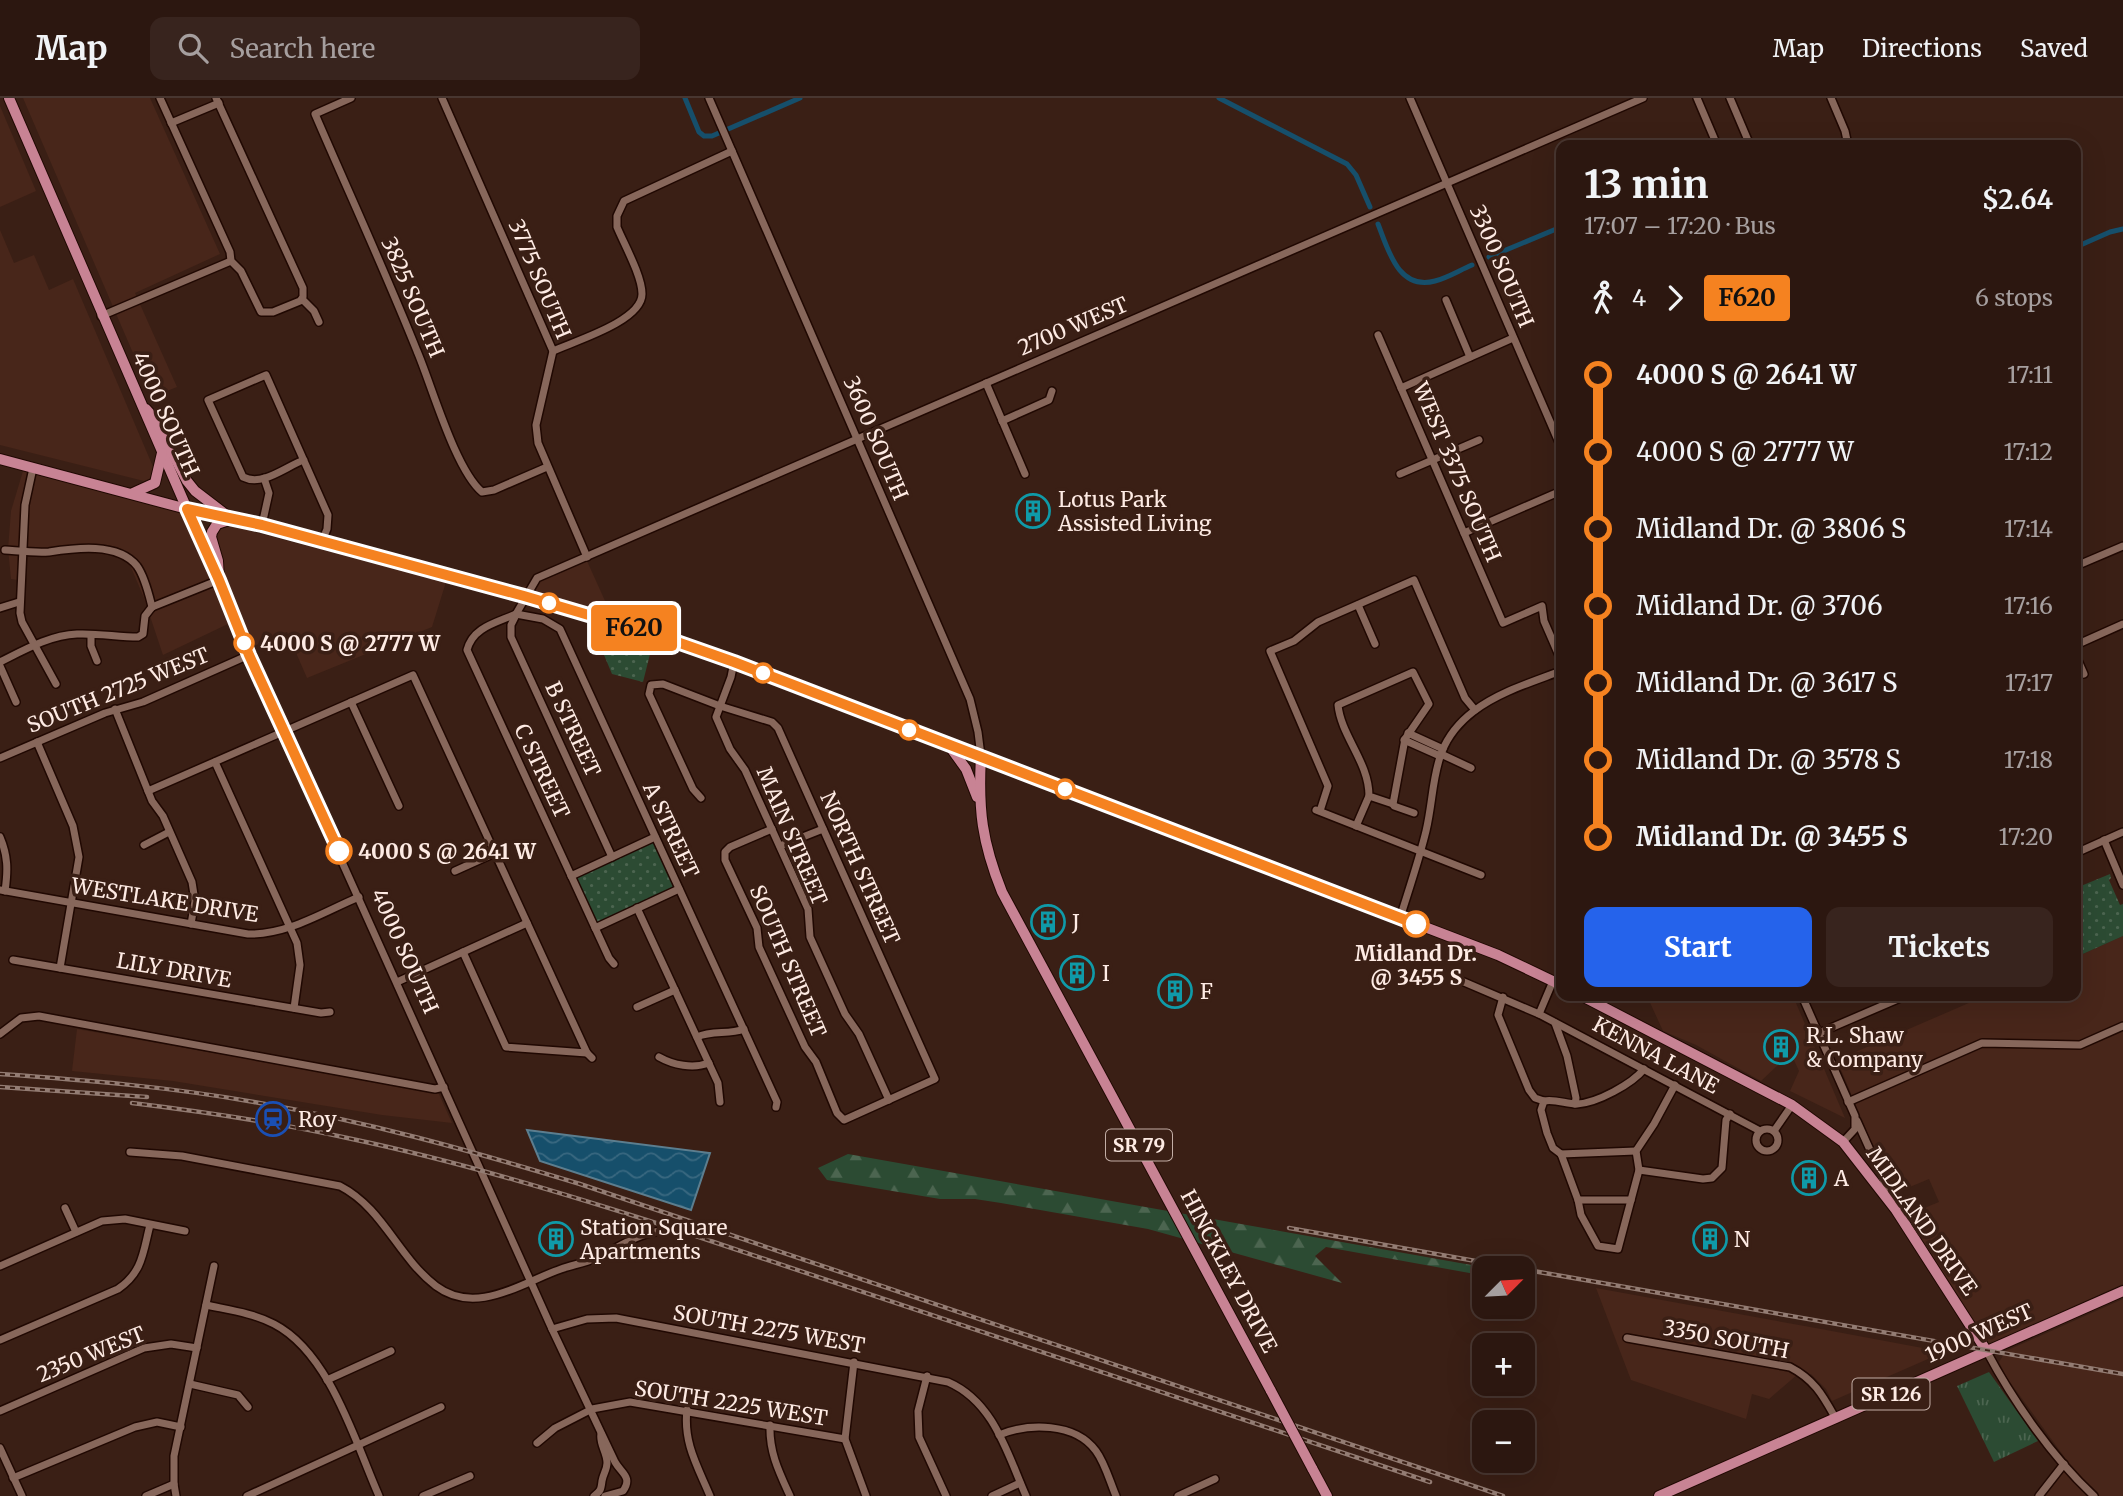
<!DOCTYPE html>
<meta charset="utf-8">
<style>
body{margin:0;font-family:Merriweather,serif;background:#38241e;color:#f1f3f6;height:100vh;display:flex;flex-direction:column;font-size:26px;white-space:nowrap}
*{box-sizing:border-box;margin:0}
p{font-size:23px;color:#a69f9f}
.icon{flex:none;width:38px;height:38px;fill:none;stroke:currentColor;stroke-width:2;stroke-linecap:round;stroke-linejoin:round}
.map{position:relative;flex:1;overflow:hidden}
.details{position:absolute;left:1556px;top:42px;width:525px;height:861px;display:flex;flex-direction:column;background:#2c1710;border-radius:14px;box-shadow:0 7px 28px #0002,0 0 0 2px #483630}
.details>*{flex:none}
.badge{padding:0 14px;border-radius:5px;font-size:24px;line-height:46px}
.needle{width:46px;rotate:66deg}
.tools{position:absolute;left:1472px;top:1158px;display:grid;gap:14px}
.tools a{display:grid;place-items:center;width:63px;height:63px;border-radius:14px;background:#2c1710;box-shadow:0 7px 28px #0002,0 0 0 2px #483630;font-size:35px}
.map>.badge{position:absolute;translate:-50% -50%;box-shadow:0 0 0 4px #fff}
.legs{display:flex;align-items:center;gap:10px;height:77px;padding:0 28px;font-size:23px}
.legs p{margin-inline-start:auto}
.summary{display:flex;align-items:center;justify-content:space-between;height:119px;padding:0 28px}
h1{font-size:38px;font-weight:700;line-height:52px}
.button{display:flex;gap:14px;margin-top:auto;padding:14px 28px}
.button a{flex:1;height:80px;border-radius:14px;background:#2563eb;color:#fff;font-size:28px;font-weight:700;line-height:80px;text-align:center}
.button a+a{background:#38241e;color:#f1f3f6}
ul{padding:0 28px;list-style:none}
li{display:flex;align-items:center;gap:24px;height:77px;font-size:26px}
li i{display:grid;place-items:center;width:10px;height:100%;margin:0 9px;background:currentColor}
li i::after{content:'';width:18px;height:18px;margin:-9px;border:5px solid;border-radius:50%;background:#2c1710}
li p{margin-inline-start:auto}
li:first-child i{background:linear-gradient(#0000 50%,currentColor 0)}
li:last-child i{background:linear-gradient(currentColor 50%,#0000 0)}
header{display:flex;align-items:center;gap:42px;box-sizing:border-box;height:98px;padding:0 35px;background:#2c1710;border-bottom:2px solid #483630}
header strong{font-size:33px}
nav{display:flex;gap:38px;margin-inline-start:auto;font-size:24px}
.search{width:490px;height:63px;background:#38241e;display:flex;align-items:center;gap:18px;box-sizing:border-box;padding:0 24px;border-radius:14px;color:#a69f9f;font-size:26px}
.map>svg:first-child{display:block}
.built{fill:#48261a}
.grass{fill:url(#grass-tufts)}
.forest{fill:url(#forest-firs)}
.park{fill:url(#park-dots)}
.water{fill:url(#water-waves);stroke:#5c7e8f;stroke-width:2}
.lines{fill:none;stroke-linecap:round;stroke-linejoin:round}
.canal{stroke:#164f6b;stroke-width:5}
.minor-casing{stroke:#200802;stroke-width:10}
.major-casing{stroke:#200802;stroke-width:12}
.minor{stroke:#87675b;stroke-width:7}
.major{stroke:#c88394;stroke-width:10}
.rail-casing{stroke:#937c73;stroke-width:4.5}
.rail{stroke:#3a1f15;stroke-width:2;stroke-dasharray:5;stroke-linecap:butt}
.major-bridge-casing{stroke:#200802;stroke-width:12;stroke-linecap:butt}
.major-bridge{stroke:#c88394;stroke-width:10}
.line-1-casing{stroke:#fff;stroke-width:16}
.line-1{stroke:#f58220;stroke-width:10}
.stop-1-dot{fill:#fff;stroke:#f58220;stroke-width:3.5}
.labels{text-anchor:middle;dominant-baseline:central;stroke-width:7;stroke-linejoin:round;paint-order:stroke}
.shield{fill:#3a1f15;stroke:#c3aea6;stroke-width:2}
.shield-label{font-size:19px;font-weight:bold;fill:#feebe4}
.street-label{font-size:21px;fill:#feebe4;stroke:#3a1f15}
.poi-label{font-size:21px;fill:#feebe4;stroke:#3a1f15;text-anchor:start}
.stop-label{font-size:21px;font-weight:bold;fill:#feebe4;stroke:#3a1f15;text-anchor:start}
</style>
<header>
<strong>Map</strong>
<div class="search"><svg class="icon" aria-label="search" viewBox="0 0 24 24"><circle cx="10" cy="10" r="6"/><path d="M15 15l6 6"/></svg>Search here</div>
<nav><a>Map</a><a>Directions</a><a>Saved</a></nav>
</header>
<div class="map">
<svg width="2123" height="1398" viewBox="0 0 2123 1398">
<defs>
<pattern id="grass-tufts" width="24" height="20" patternUnits="userSpaceOnUse" patternTransform="scale(1.75)"><rect width="24" height="20" fill="#2c4b33"/><path d="M3 7l-1-3M5 7V3M7 7l1-3M15 17l-1-3M17 17v-4M19 17l1-3" fill="none" stroke="#4c6550"/></pattern>
<pattern id="forest-firs" width="22" height="20" patternUnits="userSpaceOnUse" patternTransform="scale(1.75)"><rect width="22" height="20" fill="#2c4b33"/><path d="M5 1l3.5 6h-7zM16 11l3.5 6h-7z" fill="#4c6550"/></pattern>
<pattern id="park-dots" width="8" height="8" patternUnits="userSpaceOnUse" patternTransform="scale(1.75)"><rect width="8" height="8" fill="#2c4b33"/><path d="M2 2h.1M6 6h.1" fill="none" stroke="#4c6550" stroke-width="1.8" stroke-linecap="round"/></pattern>
<pattern id="water-waves" width="16" height="10" patternUnits="userSpaceOnUse" patternTransform="scale(1.75)"><rect width="16" height="10" fill="#164f6b"/><path d="M0 5q4-4 8 0t8 0" fill="none" stroke="#396880"/></pattern>
</defs>
<rect width="100%" height="100%" fill="#3a1f15"/>
<g class="built">
<polygon points="23,0 150,0 220,156 135,195 177,289 152,299"/>
<polygon points="0,8 36,93 0,109"/>
<polygon points="0,132 14,165 34,157 49,192 73,181 154,371 153,377 149,381 144,383 0,347"/>
<polygon points="23,373 181,415 230,525 163,557 144,500 130,467 118,458 83,454 65,455 52,459 28,458 25,461 24,483 11,481 8,451 11,413"/>
<polygon points="216,424 446,484 432,529 307,580 287,534 254,548 206,440"/>
<polygon points="587,463 615,525 515,492"/>
<polygon points="2123,838 2123,1186 1987,1247 1905,1118 1939,1104 1929,1081 1893,1096 1837,962 1985,898 2076,898 2076,859"/>
<polygon points="1647,898 1793,898 1845,1020 1790,993 1799,973 1793,960 1778,967 1761,983 1696,947 1663,933"/>
<polygon points="77,931 438,994 452,1025 382,1017 173,983 72,973"/>
<polygon points="1596,1190 1821,1231 1944,1254 1832,1303 1826,1291 1811,1276 1798,1276 1769,1301 1752,1296 1746,1321 1631,1282"/>
<polygon points="2123,1201 2123,1398 2043,1398 2068,1364 2007,1280 1999,1264 2006,1253"/>
</g>
<polygon class="grass" points="1989,1274 2038,1343 1994,1364 1957,1288"/>
<polygon class="forest" points="848,1056 1477,1168 1475,1176 1326,1149 1315,1158 1342,1185 1148,1131 1001,1105 975,1101 940,1101 827,1082 818,1070"/>
<g class="park">
<polygon points="591,526 652,548 643,584 612,576"/>
<polygon points="654,741 676,791 597,827 574,778"/>
<polygon points="2110,776 2111,780 2109,782 2120,807 2123,806 2123,838 2076,859 2076,790"/>
</g>
<polygon class="water" points="527,1032 710,1055 691,1112 540,1063"/>
<g class="lines">
<g class="canal">
<polyline points="685,0 699,34 704,38 712,38 800,0"/>
<polyline points="1219,0 1347,66 1356,77 1370,109"/>
<path d="M1378,126C1388,151 1398,193 1435,183C1447,180 1460,172 1472,167"/>
<polyline points="2076,149 2110,134 2123,131"/>
<polyline points="1489,159 1561,129"/>
</g>
<g class="minor-casing">
<g id="minor">
<polyline points="160,0 230,154 231,163 241,173 261,214 273,214 300,203 303,199 303,190 216,0"/>
<path d="M351,0L315,16C349,95 385,173 417,253C432,288 455,371 482,394L494,392L547,369"/>
<polyline points="442,0 553,253 536,327 538,345 587,459"/>
<polyline points="709,0 970,601 978,634 981,658"/>
<polyline points="1410,0 1561,349"/>
<polyline points="1697,0 1717,47"/>
<polyline points="1730,0 1750,47"/>
<polyline points="1831,0 1845,33 1848,47"/>
<polyline points="171,25 219,5"/>
<polyline points="302,201 314,213 319,224"/>
<polyline points="1446,202 1470,259"/>
<polyline points="101,218 231,163"/>
<polyline points="1378,237 1503,525 1542,508 1544,523 1561,562"/>
<path d="M553,253C575,243 642,223 642,196C642,178 624,146 617,129V118L624,103L732,53"/>
<polyline points="986,285 1025,376"/>
<polyline points="1401,290 1513,240"/>
<polyline points="1002,323 1049,302 1052,293"/>
<path d="M304,362C286,368 263,389 243,379L208,302L266,277L328,417L327,431L322,443"/>
<polyline points="33,370 25,407 20,515 22,524 56,586"/>
<polyline points="1400,376 1479,342"/>
<path d="M187,411L219,482L249,557L552,1231L615,1364C621,1375 633,1379 623,1393L605,1398"/>
<polyline points="262,427 269,395 264,380"/>
<polyline points="1464,435 1561,393"/>
<path d="M5,452C19,453 34,455 49,454C75,450 118,444 137,468C145,479 149,497 152,509"/>
<polyline points="2076,468 2123,448"/>
<polyline points="1358,507 1375,546"/>
<polyline points="152,509 219,482"/>
<polyline points="0,510 19,504"/>
<path d="M516,516C496,525 473,529 467,552L609,860L614,866"/>
<polyline points="516,517 511,527 511,539 612,759"/>
<polyline points="91,537 91,548 97,563"/>
<polyline points="2076,547 2123,526"/>
<polyline points="2076,558 2084,576"/>
<path d="M0,564C24,552 50,537 77,536C98,535 118,539 138,539L143,536L145,518L152,509"/>
<polyline points="734,564 731,579 716,619 730,651 745,672 808,811 810,839 845,916 859,936 889,1002"/>
<polyline points="0,568 16,604"/>
<path d="M1413,574L1429,606L1405,641L1393,706L1369,698C1369,664 1341,638 1338,607Z"/>
<polyline points="351,604 399,708"/>
<polyline points="115,611 152,703 163,718 192,784 195,803 191,826"/>
<polyline points="1408,635 1443,651"/>
<polyline points="1404,642 1440,658"/>
<polyline points="37,644 73,728 79,759 60,870"/>
<polyline points="1441,656 1471,670"/>
<polyline points="0,660 105,615 143,604 249,557"/>
<polyline points="215,664 297,845 300,867 294,910"/>
<polyline points="148,693 413,577 587,955 592,960"/>
<polyline points="701,700 693,691 649,596 651,587 663,586 720,608 772,624 778,630 935,981 844,1022 837,1015 816,964 805,949 759,849 757,830 725,762 725,754 730,749 772,731"/>
<polyline points="1393,706 1394,708 1414,715"/>
<polyline points="1316,712 1481,777"/>
<polyline points="1320,713 1328,688 1270,553 1294,543 1318,524 1414,482 1465,600 1475,612"/>
<polyline points="1356,728 1369,698"/>
<path d="M0,739C8,758 8,772 5,793"/>
<polyline points="2104,742 2123,787"/>
<polyline points="144,747 169,734"/>
<polyline points="780,748 823,731"/>
<polyline points="2076,755 2123,734"/>
<polyline points="455,773 495,755"/>
<polyline points="571,778 655,739"/>
<path d="M0,792L248,836C288,837 323,814 359,799"/>
<polyline points="637,810 718,985 720,1004"/>
<path d="M1400,820C1409,791 1419,762 1426,733C1437,686 1429,647 1474,613C1499,594 1532,584 1561,573"/>
<polyline points="595,830 679,791"/>
<polyline points="463,854 506,949 587,955"/>
<polyline points="13,862 321,915 330,914"/>
<polyline points="1457,881 1539,916 1760,1033"/>
<polyline points="397,884 527,825"/>
<polyline points="1802,898 1855,1018 1855,1031 1843,1044"/>
<polyline points="1503,899 1498,917 1529,992 1535,1000 1544,1003 1541,1012 1547,1035 1553,1050 1561,1056 1578,1102 1581,1117 1598,1148 1618,1151 1639,1072 1636,1053 1654,1026 1675,987"/>
<polyline points="637,909 675,892"/>
<polyline points="1539,916 1553,883"/>
<polyline points="1555,925 1567,958 1576,1000 1575,1006"/>
<polyline points="1819,935 1905,898"/>
<polyline points="0,936 21,920 39,918 435,991 444,989"/>
<path d="M697,939C713,932 728,937 744,931"/>
<path d="M659,959C673,967 693,971 709,965"/>
<path d="M1544,1003C1556,1001 1566,1006 1577,1006C1597,1005 1632,986 1644,971"/>
<polyline points="1848,1004 1982,945 2080,947 2123,928"/>
<polyline points="776,1009 777,1004 560,531 543,521 516,516 537,480 1643,0"/>
<polyline points="1857,1023 1892,1101"/>
<circle cx="1767" cy="1042" r="11"/>
<polyline points="1774,1033 1792,1007"/>
<path d="M130,1054L182,1058L340,1088C383,1110 398,1159 436,1188C476,1218 521,1185 561,1171C572,1167 585,1165 596,1160C618,1150 636,1136 660,1133"/>
<polyline points="1561,1056 1636,1053"/>
<polyline points="1639,1072 1703,1081 1712,1080 1722,1070 1726,1022 1730,1016"/>
<polyline points="1578,1102 1631,1102"/>
<polyline points="65,1110 76,1134"/>
<polyline points="0,1168 102,1123 125,1121 185,1133"/>
<path d="M206,1207C229,1212 253,1215 274,1226C330,1255 355,1344 379,1398"/>
<path d="M552,1231L587,1221L616,1220L948,1284C994,1304 1007,1355 1026,1398"/>
<path d="M1627,1240L1790,1269C1815,1282 1823,1298 1836,1321"/>
<path d="M0,1242L118,1191C143,1174 143,1154 150,1127"/>
<path d="M1986,1252C2013,1303 2052,1359 2094,1398"/>
<polyline points="854,1264 845,1341 866,1398"/>
<polyline points="927,1278 918,1313 919,1339 946,1398"/>
<polyline points="327,1282 391,1253"/>
<polyline points="190,1286 238,1297 248,1309"/>
<path d="M687,1312C683,1345 698,1369 710,1398"/>
<polyline points="0,1313 144,1250 171,1246 197,1250"/>
<path d="M770,1327C769,1354 779,1374 790,1398"/>
<path d="M999,1337C1028,1325 1075,1324 1096,1353C1105,1365 1110,1384 1116,1398"/>
<polyline points="537,1345 555,1330 592,1311 630,1304 845,1341"/>
<polyline points="0,1350 22,1398"/>
<polyline points="13,1380 135,1329 157,1324 181,1329"/>
<polyline points="146,1398 174,1386"/>
<polyline points="176,1398 174,1386 174,1358 214,1168"/>
<polyline points="247,1398 441,1309"/>
<polyline points="423,1398 470,1378"/>
<path d="M594,1398C601,1393 601,1391 602,1383C603,1376 607,1372 607,1365C607,1354 599,1346 601,1336"/>
<polyline points="992,1398 1020,1385"/>
<polyline points="1178,1398 1215,1381"/>
<polyline points="2039,1398 2064,1366"/>
</g>
</g>
<g class="major-casing">
<g id="major">
<polyline points="9,0 187,411"/>
<polyline points="146,311 154,320 187,383 195,393 229,419"/>
<polyline points="0,361 187,411 262,427 470,483 661,538 734,564 1498,857 1561,887"/>
<polyline points="133,395 155,385 162,355"/>
<polyline points="219,482 218,463 211,439 212,434 217,426 232,421"/>
<polyline points="948,646 966,671 977,699"/>
<path d="M981,658C978,712 982,744 1002,794L1271,1293"/>
<polyline points="1582,898 1792,1007 1843,1044 1896,1112 1986,1252"/>
<polyline points="1312,1370 1327,1398"/>
<polyline points="1659,1398 2123,1193"/>
</g>
</g>
<use href="#minor" class="minor"/>
<use href="#major" class="major"/>
<g class="rail-casing">
<g id="rail">
<path d="M0,976C85,982 170,989 254,1004C365,1023 472,1053 580,1086L1503,1398"/>
<polyline points="0,989 147,999"/>
<path d="M132,1005C206,1014 280,1025 352,1041C461,1064 569,1097 675,1131L1430,1384"/>
<polyline points="1289,1130 1521,1171"/>
<polyline points="1522,1171 2123,1276"/>
</g>
</g>
<use href="#rail" class="rail"/>
<g class="major-bridge-casing">
<polyline id="major-bridge" points="1271,1293 1312,1370"/>
</g>
<use href="#major-bridge" class="major-bridge"/>
</g>
<g class="lines">
<g class="line-1-casing">
<polyline id="line-1" points="339,753 249,557 219,482 187,411 262,427 524,498 660,538 734,564 1416,826"/>
</g>
<use href="#line-1" class="line-1"/>
</g>
<defs>
<g id="building-ring" transform="scale(1.75)"><circle r="9.5" fill="#3a1f15" stroke="#0f9aa8" stroke-width="1.5"/><path d="M-4-6H4V6H1V3H-1V6H-4ZM-2.5-4.3h1.7v1.8h-1.7ZM.8-4.3h1.7v1.8H.8ZM-2.5-1h1.7V.8h-1.7ZM.8-1h1.7V.8H.8Z" fill="#0f9aa8"/></g>
<g id="station-ring" transform="scale(1.75)"><circle r="9.5" fill="#3a1f15" stroke="#1a4fb4" stroke-width="1.5"/><path d="M-3-6H3Q5-6 5-4V2Q5 4 3 4L4.5 6H3L1.5 4h-3L-3 6H-4.5L-3 4Q-5 4-5 2V-4Q-5-6-3-6ZM-3.5-4v3h7v-3ZM-3.5 1v1.5H-2V1ZM2 1v1.5H3.5V1Z" fill="#1a4fb4"/></g>
</defs>
<g fill-rule="evenodd">
<use href="#building-ring" x="1033" y="413"/>
<use href="#building-ring" x="1048" y="824"/>
<use href="#building-ring" x="1077" y="875"/>
<use href="#building-ring" x="1175" y="893"/>
<use href="#building-ring" x="1781" y="949"/>
<use href="#station-ring" x="273" y="1021"/>
<use href="#building-ring" x="1809" y="1080"/>
<use href="#building-ring" x="556" y="1141"/>
<use href="#building-ring" x="1710" y="1141"/>
</g>
<g class="stop-1-dot">
<circle cx="549" cy="505" r="9"/>
<circle cx="244" cy="545" r="9"/>
<circle cx="763" cy="575" r="9"/>
<circle cx="909" cy="632" r="9"/>
<circle cx="1065" cy="691" r="9"/>
<circle cx="339" cy="753" r="12"/>
<circle cx="1416" cy="826" r="12"/>
</g>
<g class="labels">
<g class="shield">
<rect x="1106" y="1031.5" width="66" height="31" rx="5"/>
<rect x="1852.5" y="1280.5" width="77" height="31" rx="5"/>
</g>
<g class="shield-label">
<text x="1139" y="1047">SR 79</text>
<text x="1891" y="1296">SR 126</text>
</g>
<g class="street-label">
<text transform="translate(1502 168) rotate(67)">3300 SOUTH</text>
<text transform="translate(540 181) rotate(67)">3775 SOUTH</text>
<text transform="translate(413 199) rotate(67)">3825 SOUTH</text>
<text transform="translate(1073 228) rotate(-23)">2700 WEST</text>
<text transform="translate(166 316) rotate(66)">4000 SOUTH</text>
<text transform="translate(876 340) rotate(67)">3600 SOUTH</text>
<text transform="translate(1457 374) rotate(67)">WEST 3375 SOUTH</text>
<text transform="translate(118 592) rotate(-22)">SOUTH 2725 WEST</text>
<text transform="translate(573 631) rotate(65)">B STREET</text>
<text transform="translate(542 673) rotate(65)">C STREET</text>
<text transform="translate(671 732) rotate(65)">A STREET</text>
<text transform="translate(792 738) rotate(67)">MAIN STREET</text>
<text transform="translate(860 770) rotate(66)">NORTH STREET</text>
<text transform="translate(165 802) rotate(9)">WESTLAKE DRIVE</text>
<text transform="translate(405 853) rotate(66)">4000 SOUTH</text>
<text transform="translate(788 863) rotate(67)">SOUTH STREET</text>
<text transform="translate(174 872) rotate(10)">LILY DRIVE</text>
<text transform="translate(1656 957) rotate(28)">KENNA LANE</text>
<text transform="translate(1922 1123) rotate(55)">MIDLAND DRIVE</text>
<text transform="translate(1229 1173) rotate(62)">HINCKLEY DRIVE</text>
<text transform="translate(769 1231) rotate(10)">SOUTH 2275 WEST</text>
<text transform="translate(1979 1235) rotate(-24)">1900 WEST</text>
<text transform="translate(1726 1241) rotate(11)">3350 SOUTH</text>
<text transform="translate(91 1256) rotate(-22)">2350 WEST</text>
<text transform="translate(731 1305) rotate(9)">SOUTH 2225 WEST</text>
</g>
<g class="poi-label">
<text x="1058" y="401">Lotus Park<tspan x="1058" dy="24">Assisted Living</tspan></text>
<text x="1072" y="824">J</text>
<text x="1102" y="875">I</text>
<text x="1200" y="893">F</text>
<text x="1806" y="937">R.L. Shaw<tspan x="1806" dy="24">&amp; Company</tspan></text>
<text x="298" y="1021">Roy</text>
<text x="1834" y="1080">A</text>
<text x="580" y="1129">Station Square<tspan x="580" dy="24">Apartments</tspan></text>
<text x="1734" y="1141">N</text>
</g>
<g class="stop-label">
<text x="260" y="545">4000 S @ 2777 W</text>
<text x="358" y="753">4000 S @ 2641 W</text>
<text x="1416" y="855" text-anchor="middle">Midland Dr.<tspan x="1416" dy="24">@ 3455 S</tspan></text>
</g>
</g>
</svg>
<div class="tools">
<a><svg class="needle" viewBox="-14 -14 28 28"><path d="M0-13l5 13h-10z" fill="#e53935"/><path d="M0 13l5-13h-10z" fill="#a69f9f"/></svg></a>
<a>+</a>
<a>−</a>
</div>
<b class="badge" style="left:634px;top:530px;background:#f58220;color:#111">F620</b>
<section class="details">
<div class="summary"><div><h1>13 min</h1><p>17:07 – 17:20 · Bus</p></div><b>$2.64</b></div>
<div class="legs"><svg class="icon" aria-label="walk" viewBox="0 0 24 24"><circle cx="13" cy="4" r="2"/><path d="M13 8l-2 6 4 7M11 14l-3 7M7 12l3-4h3l4 4"/></svg>4<svg class="icon" aria-label="forward" viewBox="0 0 24 24"><path d="M9 5l7 7-7 7"/></svg><b class="badge" style="background:#f58220;color:#111">F620</b><p>6 stops</p></div>
<ul>
<li><i style="color:#f58220"></i><b>4000 S @ 2641 W</b><p>17:11</p></li>
<li><i style="color:#f58220"></i><span>4000 S @ 2777 W</span><p>17:12</p></li>
<li><i style="color:#f58220"></i><span>Midland Dr. @ 3806 S</span><p>17:14</p></li>
<li><i style="color:#f58220"></i><span>Midland Dr. @ 3706</span><p>17:16</p></li>
<li><i style="color:#f58220"></i><span>Midland Dr. @ 3617 S</span><p>17:17</p></li>
<li><i style="color:#f58220"></i><span>Midland Dr. @ 3578 S</span><p>17:18</p></li>
<li><i style="color:#f58220"></i><b>Midland Dr. @ 3455 S</b><p>17:20</p></li>
</ul>
<div class="button"><a>Start</a><a>Tickets</a></div>
</section>
</div>
